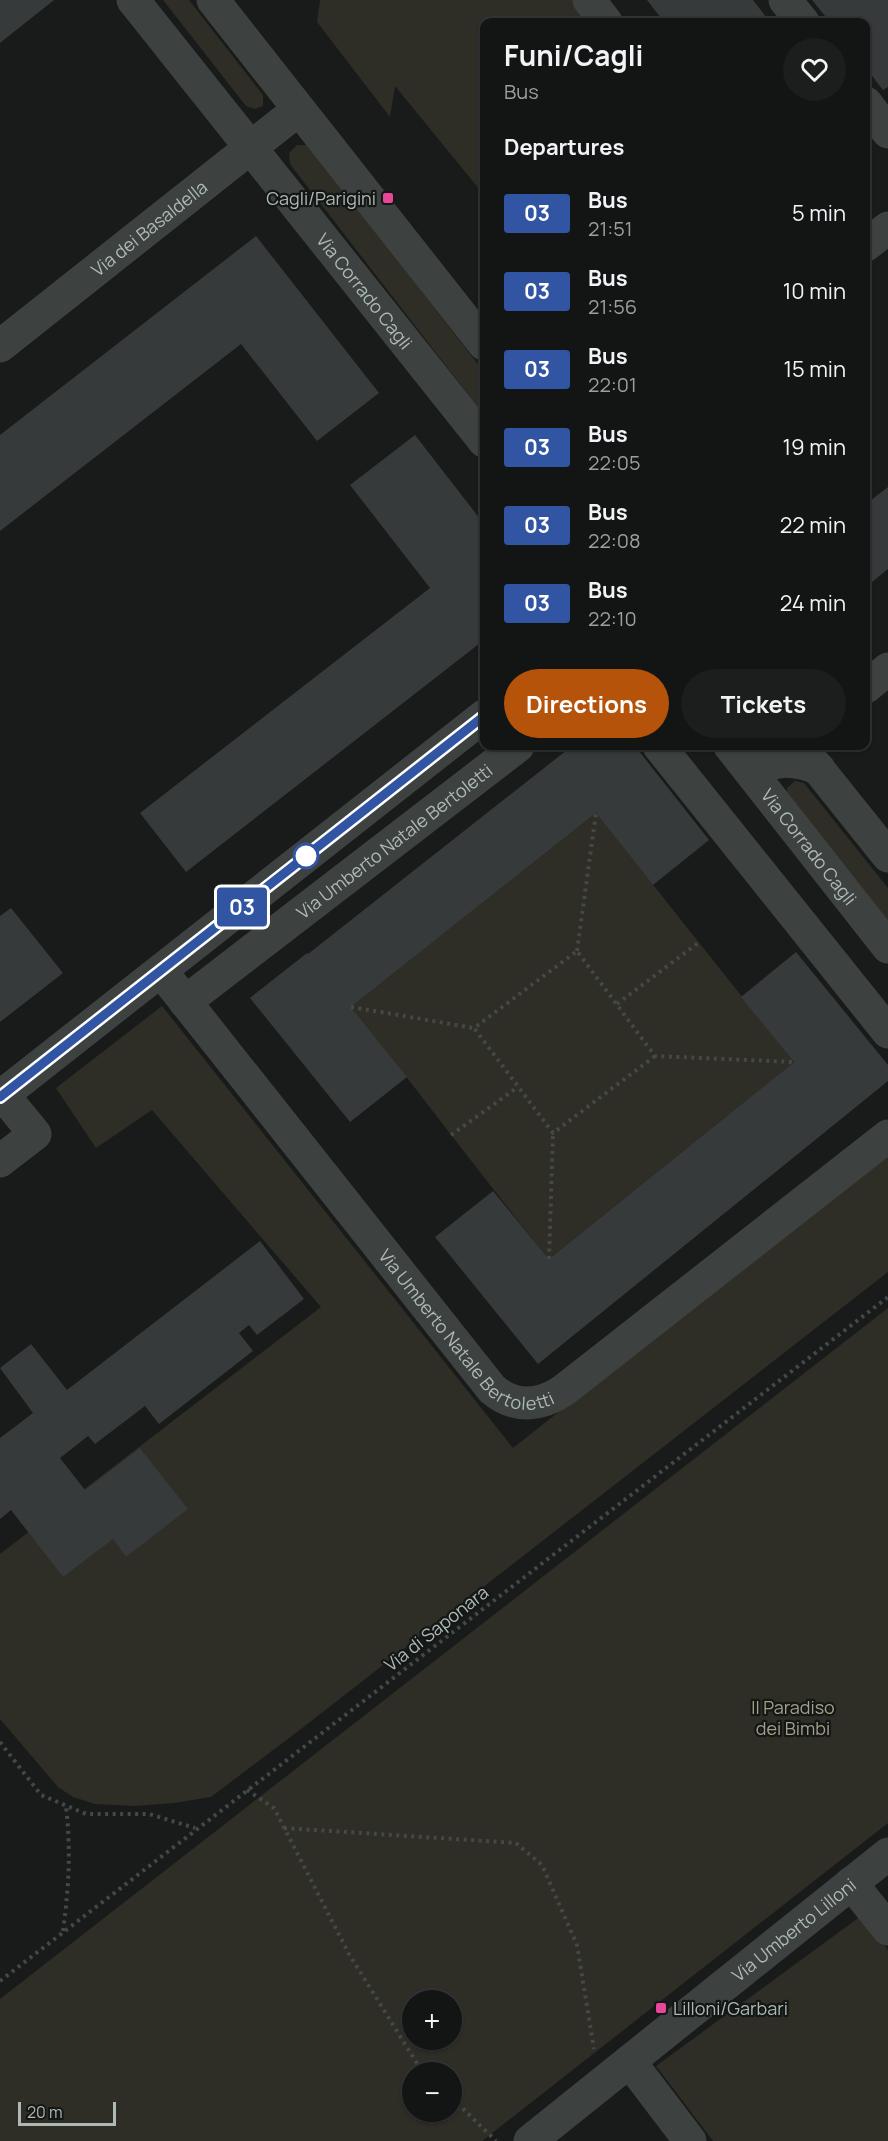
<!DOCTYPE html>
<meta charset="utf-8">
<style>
body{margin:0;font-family:Manrope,sans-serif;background:#1c1d1d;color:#f1f3f6;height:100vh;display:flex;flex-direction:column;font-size:22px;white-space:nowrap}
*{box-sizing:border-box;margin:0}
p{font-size:20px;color:#9d9ea0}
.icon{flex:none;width:33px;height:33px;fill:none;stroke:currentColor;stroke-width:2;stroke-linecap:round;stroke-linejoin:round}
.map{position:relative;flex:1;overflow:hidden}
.side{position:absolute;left:480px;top:18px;width:390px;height:732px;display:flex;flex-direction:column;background:#131414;border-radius:12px;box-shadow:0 2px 4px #0004,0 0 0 2px #323334}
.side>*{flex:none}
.badge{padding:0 12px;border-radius:4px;font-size:21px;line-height:39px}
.fabs{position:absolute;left:402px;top:1990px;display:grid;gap:12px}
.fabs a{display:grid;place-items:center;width:60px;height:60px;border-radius:50%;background:#131414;box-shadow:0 2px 4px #0004,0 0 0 2px #323334;font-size:30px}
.scale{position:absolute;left:18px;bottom:15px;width:98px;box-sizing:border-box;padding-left:6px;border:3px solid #adbab4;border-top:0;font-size:16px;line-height:21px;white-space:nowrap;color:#adbab4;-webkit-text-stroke:4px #141716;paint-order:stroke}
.map>.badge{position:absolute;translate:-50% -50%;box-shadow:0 0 0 3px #fff}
h2{padding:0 24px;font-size:22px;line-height:54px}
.round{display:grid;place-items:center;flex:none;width:63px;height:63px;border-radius:32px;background:#1c1d1d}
.head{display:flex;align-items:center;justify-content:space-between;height:102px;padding:0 24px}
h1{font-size:28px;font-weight:700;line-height:45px}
.action{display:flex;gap:12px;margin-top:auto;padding:12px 24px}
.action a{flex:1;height:69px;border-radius:36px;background:#b45309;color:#fff;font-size:24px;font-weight:700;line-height:69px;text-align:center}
.action a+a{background:#1c1d1d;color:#f1f3f6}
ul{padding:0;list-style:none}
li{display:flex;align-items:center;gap:18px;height:78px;padding:0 24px}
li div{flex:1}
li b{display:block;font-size:22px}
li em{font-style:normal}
li .badge{min-width:66px;font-weight:700;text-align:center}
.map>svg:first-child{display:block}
.green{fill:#2e2d26;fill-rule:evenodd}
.building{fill:#373a3a}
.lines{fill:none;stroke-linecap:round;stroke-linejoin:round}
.path{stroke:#434946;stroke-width:4;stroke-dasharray:3 4.5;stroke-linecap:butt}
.minor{stroke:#3d4240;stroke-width:33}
.line-casing{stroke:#fff;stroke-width:14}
.line{stroke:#3155a3;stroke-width:9}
.poi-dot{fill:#e74699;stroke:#141716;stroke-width:2}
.stop-dot{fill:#fff;stroke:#3155a3;stroke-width:3}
.labels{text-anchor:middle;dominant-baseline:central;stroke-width:4.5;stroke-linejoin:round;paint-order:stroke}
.poi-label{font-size:18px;fill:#adbab4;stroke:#141716;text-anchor:end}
.street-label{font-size:18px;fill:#adbab4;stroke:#141716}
.park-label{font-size:18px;fill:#a4a085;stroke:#141716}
</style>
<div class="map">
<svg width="888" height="2141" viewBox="0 0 888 2141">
<rect width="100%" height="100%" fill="#191b1b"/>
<g class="green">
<polygon points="163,0 189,0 263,95 263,106 255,109 246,106"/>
<polygon points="320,0 583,0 600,22 484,22 484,195 395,86 390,117 317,22"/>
<polygon points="297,145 308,145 484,372 484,415 290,164 289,153"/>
<polygon points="795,781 804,783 888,888 888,921 787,798 787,788"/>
<path d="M596,813L794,1062L549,1259C481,1176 418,1090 351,1007Z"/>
<polygon points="162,1006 513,1448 888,1151 888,1272 301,1729 211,1797 174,1803 135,1806 95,1804 73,1797 58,1787 0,1719 0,1554 321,1307 152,1110 96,1148 56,1088"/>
<path d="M888,1308V1823L482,2141H0V1999ZM412,2001H452V2040H412ZM412,2073H452V2112H412Z"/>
<polygon points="861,1916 888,1950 888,2141 713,2141 656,2066"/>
</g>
<g class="building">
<polygon points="0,0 54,0 0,43"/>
<polygon points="647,0 753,0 770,22 664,22"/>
<polygon points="812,0 888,0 888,87 883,90 866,68 866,22 830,22"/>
<polygon points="256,236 379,393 317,441 241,344 0,531 0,435"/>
<polygon points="415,435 484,524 484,640 186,872 140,813 430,588 350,485"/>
<polygon points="888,487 888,569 866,587 866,504"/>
<polygon points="572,746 635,746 709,840 653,885 596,813 351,1007 407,1077 350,1122 250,998 307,953 308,954"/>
<polygon points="11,908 63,973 0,1022 0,916"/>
<polygon points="796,952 888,1065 888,1081 538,1364 435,1237 493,1191 549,1259 794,1062 741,997"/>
<polygon points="260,1241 304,1299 257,1335 249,1325 239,1333 253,1351 159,1424 145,1406 95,1444 88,1436 60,1458 85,1490 140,1448 188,1509 126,1557 113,1539 63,1577 11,1510 0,1519 0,1438 33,1413 0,1368 31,1344 67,1390"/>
</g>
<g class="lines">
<g class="path">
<polyline points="577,951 596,813"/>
<polyline points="617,1004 698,943"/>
<polyline points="351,1007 474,1028"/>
<polyline points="655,1056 553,1133 474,1028 577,951 655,1056 794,1062"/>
<polyline points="451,1135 518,1087"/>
<polyline points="549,1259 553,1133"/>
<polyline points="0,1742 41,1795 86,1814 149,1814 195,1828"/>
<polyline points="247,1790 274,1808 349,1954 418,2065 426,2073"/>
<polyline points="284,1828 516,1843 542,1865 577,1945 594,2049"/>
<path d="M63,1931C69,1886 71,1851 66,1806"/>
<polyline points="0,1981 888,1297"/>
<polyline points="452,2098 496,2141"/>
</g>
<g class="minor">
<path id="s1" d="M133,0L484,441"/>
<polyline points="213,0 484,344"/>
<polyline points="589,0 606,22"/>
<polyline points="785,0 803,22"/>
<polyline points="866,103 888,132"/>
<polyline points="866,245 888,228"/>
<path id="s2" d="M0,346L298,110"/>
<polyline points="866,687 888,669"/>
<polyline points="659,746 888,1032"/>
<path id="s3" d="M730,746L888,947"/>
<polyline points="800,746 888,856"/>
<path d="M753,773C774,757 796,759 819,769"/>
<path id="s4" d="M161,971L492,1389C515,1409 541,1406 564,1390L888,1136"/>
<path id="s5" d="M185,1002L518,746"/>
<polyline points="0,1097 484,716"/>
<polyline points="0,1161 35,1134 3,1095"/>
<polyline points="851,1883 888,1929"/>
<polyline points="630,2062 690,2141"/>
<path id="s6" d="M530,2141L888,1854"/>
</g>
</g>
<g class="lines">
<g class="line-casing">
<polyline id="line" points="0,1097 484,716"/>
</g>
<use href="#line" class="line"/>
</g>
<g class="poi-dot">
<rect x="382" y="192" width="12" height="12" rx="3"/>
<rect x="655" y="2002" width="12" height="12" rx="3"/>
</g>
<circle class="stop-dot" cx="306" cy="856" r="12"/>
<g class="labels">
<g class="poi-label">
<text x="376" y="198">Cagli/Parigini</text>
<text x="673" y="2008" text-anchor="start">Lilloni/Garbari</text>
</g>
<g class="street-label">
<text stroke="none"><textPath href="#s2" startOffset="190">Via dei Basaldella</textPath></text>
<text stroke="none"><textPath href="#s1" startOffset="372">Via Corrado Cagli</textPath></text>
<text stroke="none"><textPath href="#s5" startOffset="264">Via Umberto Natale Bertoletti</textPath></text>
<text stroke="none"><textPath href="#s3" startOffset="128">Via Corrado Cagli</textPath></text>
<text stroke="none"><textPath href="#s4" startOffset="478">Via Umberto Natale Bertoletti</textPath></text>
<text transform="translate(436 1628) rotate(-38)">Via di Saponara</text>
<text stroke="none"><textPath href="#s6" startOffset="338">Via Umberto Lilloni</textPath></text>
</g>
<g class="park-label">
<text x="793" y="1707">Il Paradiso<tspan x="793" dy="21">dei Bimbi</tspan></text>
</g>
</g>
</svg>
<div class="fabs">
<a>+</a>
<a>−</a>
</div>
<div class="scale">20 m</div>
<b class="badge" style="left:242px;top:907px;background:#3155a3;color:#fff">03</b>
<section class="side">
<div class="head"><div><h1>Funi/Cagli</h1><p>Bus</p></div><a class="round"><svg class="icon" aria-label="heart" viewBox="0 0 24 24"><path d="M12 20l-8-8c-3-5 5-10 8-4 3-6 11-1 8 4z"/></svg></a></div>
<h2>Departures</h2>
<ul>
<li><span class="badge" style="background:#3155a3;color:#fff">03</span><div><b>Bus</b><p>21:51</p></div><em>5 min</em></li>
<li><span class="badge" style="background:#3155a3;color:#fff">03</span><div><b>Bus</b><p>21:56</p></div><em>10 min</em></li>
<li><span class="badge" style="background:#3155a3;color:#fff">03</span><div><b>Bus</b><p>22:01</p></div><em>15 min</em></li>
<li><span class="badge" style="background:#3155a3;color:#fff">03</span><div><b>Bus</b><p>22:05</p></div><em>19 min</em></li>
<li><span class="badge" style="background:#3155a3;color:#fff">03</span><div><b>Bus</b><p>22:08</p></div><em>22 min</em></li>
<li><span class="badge" style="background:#3155a3;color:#fff">03</span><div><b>Bus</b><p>22:10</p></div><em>24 min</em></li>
</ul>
<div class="action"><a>Directions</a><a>Tickets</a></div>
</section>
</div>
